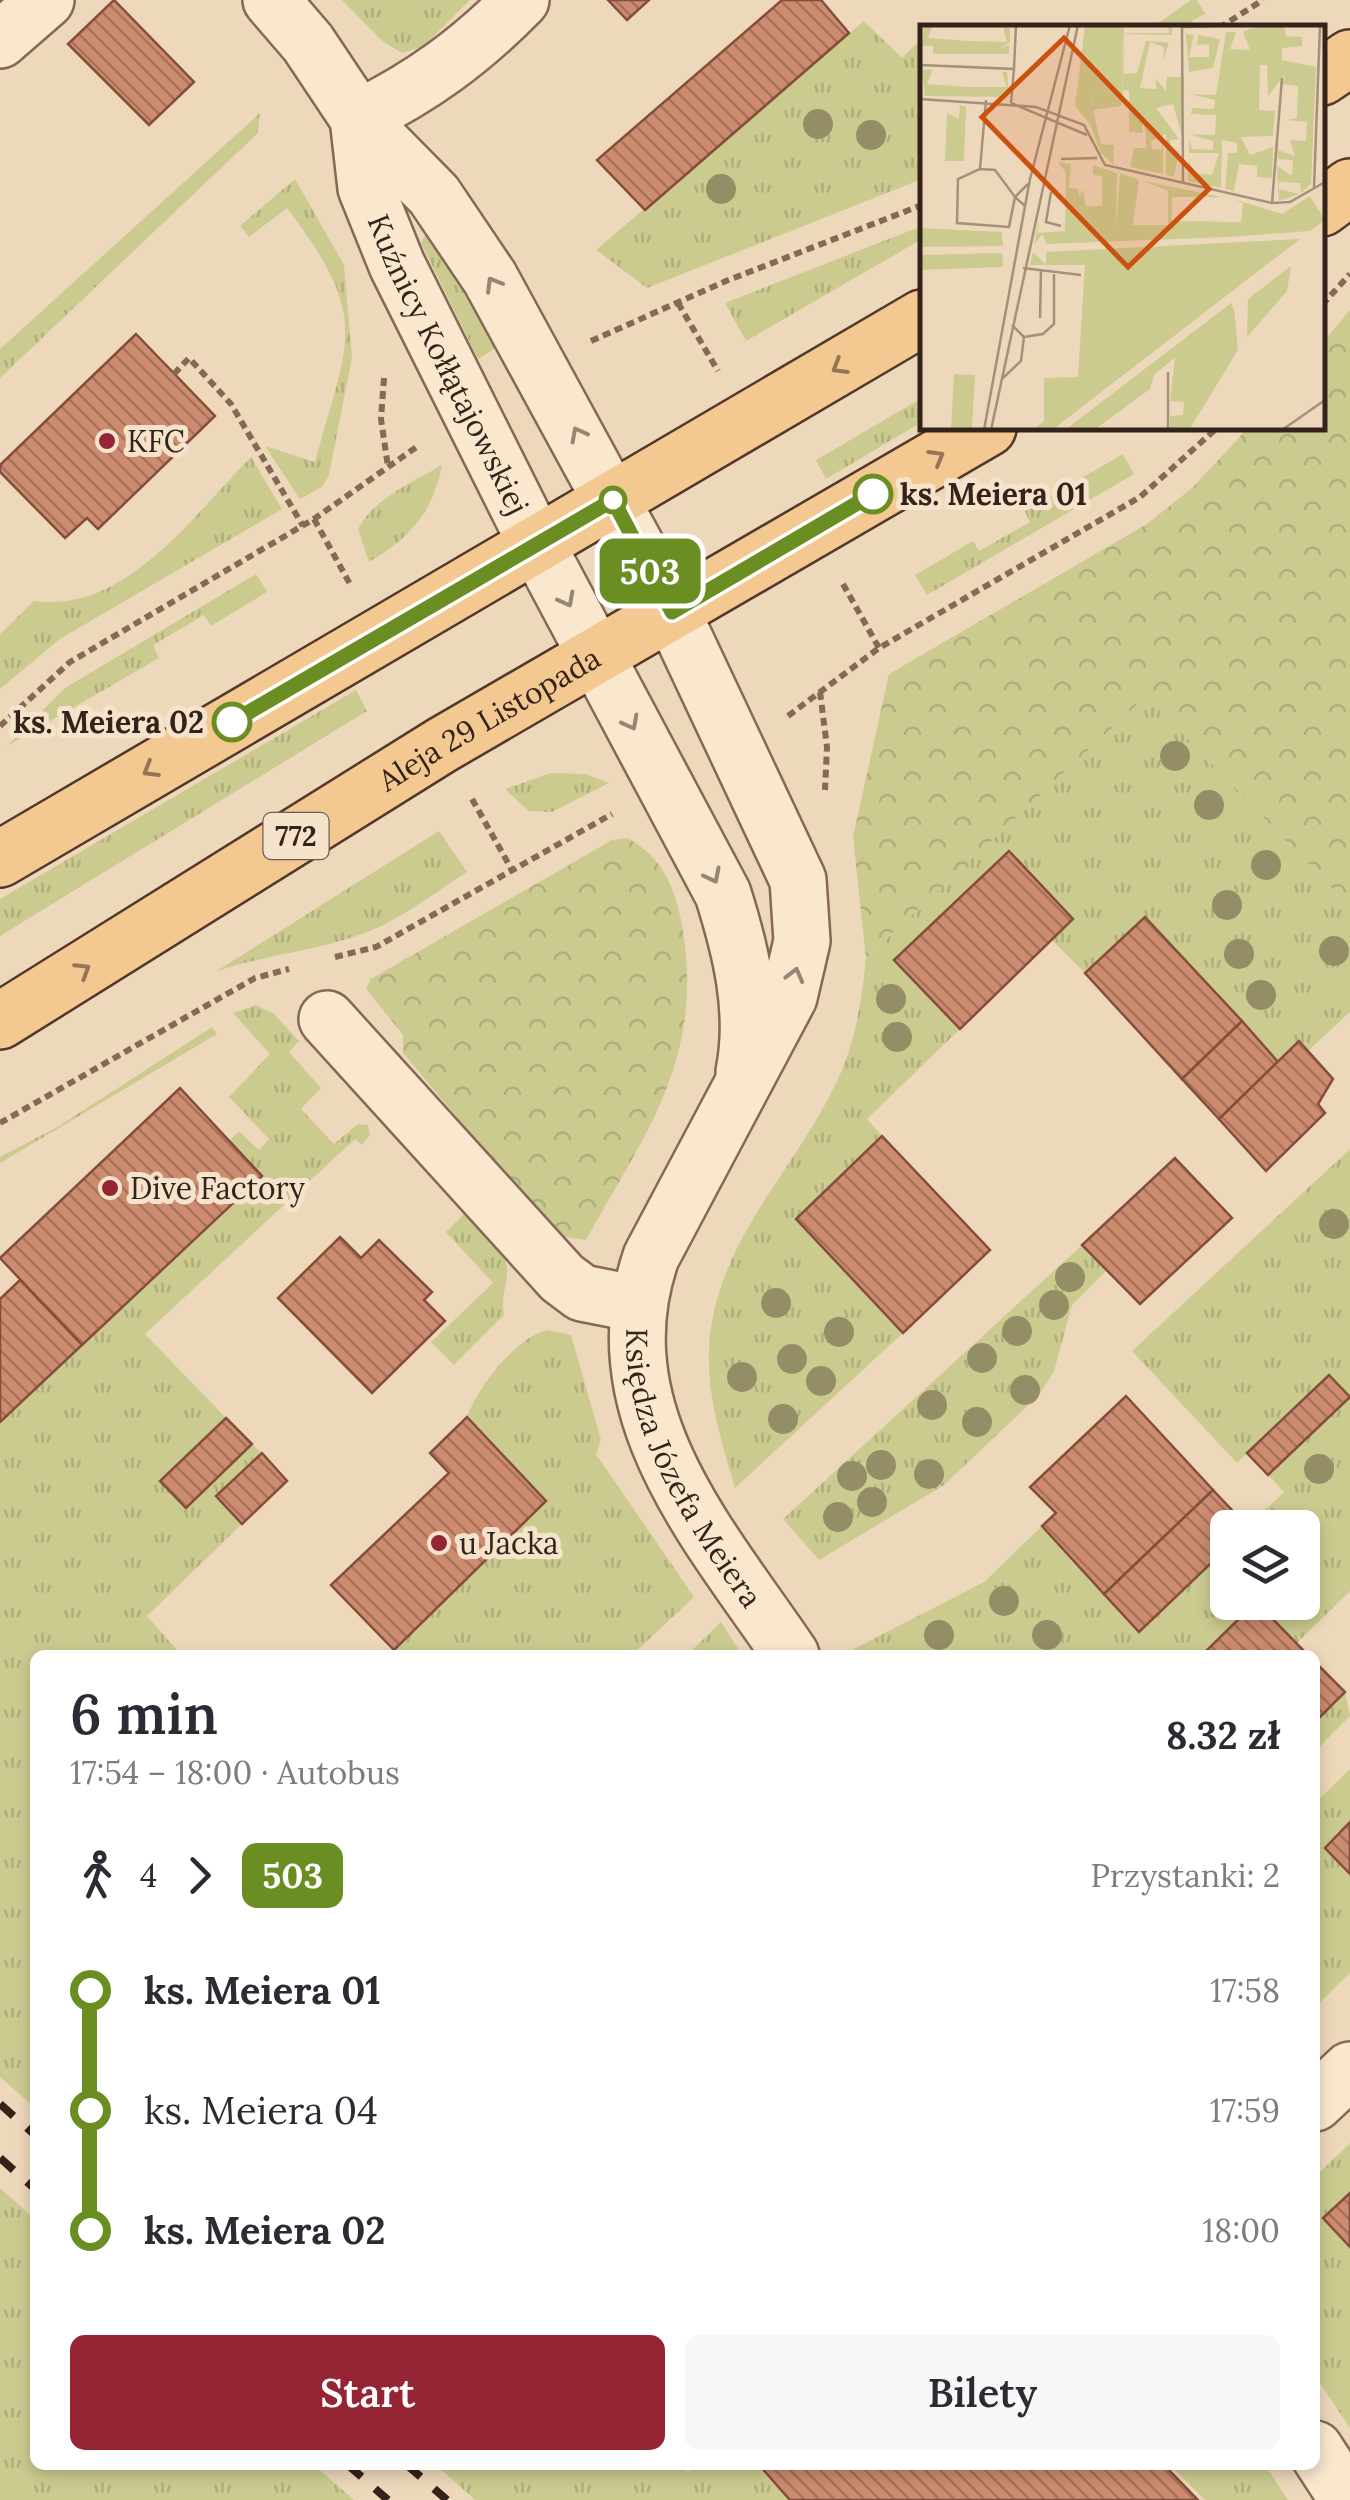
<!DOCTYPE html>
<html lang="pl">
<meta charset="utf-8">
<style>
body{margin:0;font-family:Lora,serif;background:#f7f7f7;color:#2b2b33;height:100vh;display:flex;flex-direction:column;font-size:38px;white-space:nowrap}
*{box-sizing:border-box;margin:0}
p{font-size:32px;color:#7c7c81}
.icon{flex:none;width:55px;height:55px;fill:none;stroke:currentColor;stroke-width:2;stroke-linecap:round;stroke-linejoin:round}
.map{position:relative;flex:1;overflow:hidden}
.sheet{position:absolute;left:30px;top:1650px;width:1290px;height:820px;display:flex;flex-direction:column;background:#fff;border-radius:15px;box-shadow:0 5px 15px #0003}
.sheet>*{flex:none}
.badge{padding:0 20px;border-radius:15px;font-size:35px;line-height:65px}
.fabs{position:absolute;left:1210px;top:1510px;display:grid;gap:20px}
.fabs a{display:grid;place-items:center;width:110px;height:110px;border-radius:15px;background:#fff;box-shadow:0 5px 15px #0003;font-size:50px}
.map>.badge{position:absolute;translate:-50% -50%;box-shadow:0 0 0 5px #fff}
.legs{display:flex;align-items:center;gap:15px;height:110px;padding:0 40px;font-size:32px}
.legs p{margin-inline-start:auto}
.summary{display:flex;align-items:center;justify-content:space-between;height:170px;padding:0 40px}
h1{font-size:55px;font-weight:600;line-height:75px}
.action{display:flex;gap:20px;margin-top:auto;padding:20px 40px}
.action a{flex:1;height:115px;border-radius:15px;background:#952534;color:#fff;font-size:40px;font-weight:600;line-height:115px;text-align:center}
.action a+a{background:#f7f7f7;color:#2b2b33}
ul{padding:0 40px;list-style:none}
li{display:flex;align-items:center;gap:35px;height:120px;font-size:38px}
li i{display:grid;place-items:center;width:15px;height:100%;margin:0 12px;background:currentColor}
li i::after{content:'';width:25px;height:25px;margin:-12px;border:8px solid;border-radius:50%;background:#fff}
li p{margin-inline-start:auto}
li:first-child i{background:linear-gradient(#0000 50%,currentColor 0)}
li:last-child i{background:linear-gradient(currentColor 50%,#0000 0)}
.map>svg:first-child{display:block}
.grass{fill:url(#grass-tufts)}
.forest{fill:url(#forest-crowns)}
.building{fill:url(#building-back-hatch);stroke:#844e3b;stroke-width:2.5}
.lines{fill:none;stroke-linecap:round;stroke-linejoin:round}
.minor-casing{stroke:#856855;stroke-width:60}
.major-casing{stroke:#52382a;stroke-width:60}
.path{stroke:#856855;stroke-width:6;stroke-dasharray:8 5;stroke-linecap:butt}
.minor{stroke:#f9e7ce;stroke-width:55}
.major{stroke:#f3c891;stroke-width:55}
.rail{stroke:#34231a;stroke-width:8;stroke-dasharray:18 18;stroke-linecap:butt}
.tree{fill:#948e66}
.oneway{stroke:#968574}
.oneway2{stroke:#947656}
.line-1-casing{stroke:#fff;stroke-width:22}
.line-1{stroke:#6b8e23;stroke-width:15}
.poi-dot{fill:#952534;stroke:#f5e4cb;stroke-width:4}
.stop-1-dot{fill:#fff;stroke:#6b8e23;stroke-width:5}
.labels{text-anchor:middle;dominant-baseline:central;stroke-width:10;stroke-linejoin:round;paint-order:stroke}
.shield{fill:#f5e4cb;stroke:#6e5d4f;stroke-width:2.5}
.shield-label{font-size:28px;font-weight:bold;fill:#34231a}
.street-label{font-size:30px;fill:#34231a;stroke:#f5e4cb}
.poi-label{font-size:30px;fill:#34231a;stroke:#f5e4cb;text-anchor:start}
.stop-label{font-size:30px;font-weight:bold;fill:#34231a;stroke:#f5e4cb;text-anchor:start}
.inset-road{fill:none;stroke:#a4907b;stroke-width:2.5}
.view{fill:#cd510e;fill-opacity:0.15;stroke:#cd510e;stroke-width:5}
.inset-edge{fill:none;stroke:#34231a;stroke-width:5}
</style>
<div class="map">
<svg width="1350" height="2500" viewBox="0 0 1350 2500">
<defs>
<pattern id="grass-tufts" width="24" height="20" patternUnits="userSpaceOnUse" patternTransform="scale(2.5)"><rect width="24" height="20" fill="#cbcb90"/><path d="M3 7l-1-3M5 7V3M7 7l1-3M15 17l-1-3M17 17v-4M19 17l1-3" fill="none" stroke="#afae7c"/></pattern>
<pattern id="forest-crowns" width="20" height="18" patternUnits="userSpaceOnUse" patternTransform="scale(2.5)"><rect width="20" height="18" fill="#cbcb90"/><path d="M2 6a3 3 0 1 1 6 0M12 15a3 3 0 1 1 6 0" fill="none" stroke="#afae7c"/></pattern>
<pattern id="building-back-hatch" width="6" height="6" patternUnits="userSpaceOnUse" patternTransform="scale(2.5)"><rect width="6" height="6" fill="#cd8b70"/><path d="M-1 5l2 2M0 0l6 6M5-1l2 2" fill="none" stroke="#a7715b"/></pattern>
</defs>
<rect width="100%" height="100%" fill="#eed8bb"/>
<g class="grass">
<polygon points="342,0 470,0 424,46 402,53 382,41"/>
<polygon points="1191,0 1197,0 1205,14 1182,27 1153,27"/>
<polygon points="864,21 902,58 922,38 922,179 647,288 596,250"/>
<polygon points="260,113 258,133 0,378 0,349"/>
<path d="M295,179L344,265L352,357L329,475L322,487L300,499L265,446L315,462C349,337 371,319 287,208L249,237L240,226Z"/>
<polygon points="922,226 922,239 746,341 725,303"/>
<polygon points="425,235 433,238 498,347 478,359 421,243"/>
<polygon points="922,398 922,422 826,479 816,460"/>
<polygon points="1123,454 1134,474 927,595 915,575 973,541 979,551 1030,522 1025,511"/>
<path d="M251,457L282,509L60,639L0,689V634L34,601C126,614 193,515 251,457Z"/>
<path d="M442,465C433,512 410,538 369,562L358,529C374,498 413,482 442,465Z"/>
<polygon points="256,574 267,592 211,626 204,615 153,645 159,658 7,746 65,688"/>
<polygon points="356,690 367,711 0,936 0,899"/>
<path d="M1146,695L1350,907V1012L1308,1051L1278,1062L1145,917L1085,973L1052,940L1073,919L1008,851L894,960L960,1029L867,1119L882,1136L796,1219L903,1333L735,1488C725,1454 714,1418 710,1383C697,1252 795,1179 842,1070C857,1034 862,996 866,958Z"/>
<polygon points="551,773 586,774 609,783 552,812 528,811 505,789"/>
<path d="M439,831L467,872C433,894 398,922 359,935C312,952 262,955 215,972Z"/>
<polygon points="256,1005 274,1014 299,1041 289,1052 321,1088 301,1109 334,1144 358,1124 368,1125 370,1135 362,1145 355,1139 145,1334 226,1418 160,1481 187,1507 252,1444 262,1453 217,1496 242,1524 147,1616 181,1655 35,1655 35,2108 0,2077 0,1422 262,1176 229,1141 239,1131 259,1150 269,1139 229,1097 270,1054 233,1013"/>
<polygon points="212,1027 217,1034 0,1163 0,1157 59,1126"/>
<polygon points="1350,1149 1350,1591 1297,1643 1258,1603 1302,1602 1302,1528 1247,1527 1284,1492 1268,1475 1349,1397 1328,1375 1237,1463 1132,1351"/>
<path d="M467,1211C483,1229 511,1250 507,1276C505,1292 501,1299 504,1315L454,1365L431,1342L493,1283L446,1232Z"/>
<polygon points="1082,1245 1107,1270 1072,1305 1054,1371 1039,1395 944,1485 819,1560 783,1519"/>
<path d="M548,1330L571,1335L601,1440L596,1454L694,1597L632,1655H389L546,1501L467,1417C477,1389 516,1336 548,1330Z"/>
<polygon points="1042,1526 1138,1632 1227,1547 1228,1602 1256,1603 1202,1655 855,1655 852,1650 984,1582"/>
<polygon points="721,1622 742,1655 687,1655"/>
<polygon points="1345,1692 1350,1716 1315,1751 1315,1722"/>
<polygon points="1350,1769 1350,1822 1325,1848 1350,1874 1350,1973 1315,2007 1315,1803"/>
<polygon points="1350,2143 1350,2193 1324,2218 1350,2247 1350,2428 1315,2376 1315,2177"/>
<polygon points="0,2188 35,2219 35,2465 314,2465 354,2500 0,2500"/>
<polygon points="436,2465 681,2465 688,2472 695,2465 755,2465 790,2500 475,2500"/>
<polygon points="1170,2465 1265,2465 1288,2500 1205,2500"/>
</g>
<g class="forest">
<polygon points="1350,310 1350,907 1146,696 866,958 853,837 889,674 1147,524 1192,488 1248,428 1322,428 1323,342"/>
<path d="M627,838C662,856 675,887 682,925C705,1058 647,1130 586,1240L560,1236L550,1228L403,1053V1035L366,989L371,979L612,840Z"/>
</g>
<g class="building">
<polygon points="114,0 194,82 149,125 68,44"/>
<polygon points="608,0 649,0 627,20"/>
<polygon points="782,0 821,0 849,33 645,210 597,160"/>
<polygon points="136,334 215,416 98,529 87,518 65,538 0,472 0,465"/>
<polygon points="1009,851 1073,919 960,1029 894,960"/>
<polygon points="1145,917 1242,1021 1182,1079 1085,973"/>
<polygon points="1242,1021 1278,1062 1219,1119 1182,1079"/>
<polygon points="1299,1041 1333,1079 1318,1104 1325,1113 1266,1171 1219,1119"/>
<polygon points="180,1088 262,1176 82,1345 0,1258"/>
<polygon points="882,1136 990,1250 903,1333 796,1219"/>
<polygon points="1175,1158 1232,1218 1140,1304 1082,1245"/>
<polygon points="340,1237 361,1258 379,1240 432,1292 424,1300 445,1321 372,1393 278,1298"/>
<polygon points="20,1280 82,1345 0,1422 0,1299"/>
<polygon points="1329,1375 1350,1397 1268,1475 1247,1453"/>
<polygon points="1126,1396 1213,1490 1104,1594 1042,1526 1056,1513 1030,1487"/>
<polygon points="467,1417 546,1501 394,1650 331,1585 449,1473 430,1453"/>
<polygon points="226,1418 252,1444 186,1508 160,1481"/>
<polygon points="262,1453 287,1481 242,1524 216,1496"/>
<polygon points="1213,1490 1248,1527 1228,1528 1228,1547 1139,1632 1104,1594"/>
<polygon points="1256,1602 1308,1655 1202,1655"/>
<polygon points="1315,1662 1345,1692 1315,1722"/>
<polygon points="1350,1822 1350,1874 1325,1848"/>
<polygon points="1350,2193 1350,2247 1323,2218"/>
<polygon points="759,2465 1164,2465 1198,2500 790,2500"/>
</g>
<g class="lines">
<g class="minor-casing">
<g id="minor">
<path id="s1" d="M271,0L308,43L358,118L434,195L490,278L672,612L798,880L802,941L789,997L651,1257C598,1412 709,1534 791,1655"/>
<polyline points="0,40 46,0"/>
<path id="s2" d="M358,118L366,188L397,265L537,545L723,894C741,951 756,1012 744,1072"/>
<path d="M358,118C422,87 471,51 521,0"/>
<polyline points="327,1019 562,1278 582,1293 638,1304"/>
<polyline points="1315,2103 1350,2070"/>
<polyline points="1315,2449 1348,2500"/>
</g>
</g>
<g class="major-casing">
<g id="major">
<polyline points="1322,77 1350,58"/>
<polyline points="1322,208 1350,187"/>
<polyline points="0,859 922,318"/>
<path id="s3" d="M0,1021L442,745L988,428"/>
</g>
</g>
<g class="path">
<polyline points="1219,28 1263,0"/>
<polyline points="678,303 718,371"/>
<polyline points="1322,305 1350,274"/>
<polyline points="591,341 726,281 922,205"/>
<polyline points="174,374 189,358 231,404 303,526"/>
<polyline points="384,378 381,419 388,467"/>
<polyline points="314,519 350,584"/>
<polyline points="843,584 879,648"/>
<polyline points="820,692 827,747 825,790"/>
<polyline points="788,716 879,648 1140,497 1217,428"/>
<polyline points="0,726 70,662 314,519 418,446"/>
<polyline points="472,799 512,870"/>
<polyline points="335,957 376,947 612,814"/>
<polyline points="0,1123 255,978 289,969"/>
</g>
<use href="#minor" class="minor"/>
<use href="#major" class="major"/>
<g class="rail">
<polyline points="0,2104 35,2135"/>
<polyline points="0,2158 35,2189"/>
<polyline points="348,2465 388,2500"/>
<polyline points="407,2465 447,2500"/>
</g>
</g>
<g class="tree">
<circle cx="818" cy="124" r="15"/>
<circle cx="871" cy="135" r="15"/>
<circle cx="721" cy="189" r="15"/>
<circle cx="1175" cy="756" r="15"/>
<circle cx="1209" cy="805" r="15"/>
<circle cx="1266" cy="865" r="15"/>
<circle cx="1227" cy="905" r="15"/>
<circle cx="1334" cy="951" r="15"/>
<circle cx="1239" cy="954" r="15"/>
<circle cx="1261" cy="995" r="15"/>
<circle cx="891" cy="999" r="15"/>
<circle cx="897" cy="1037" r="15"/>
<circle cx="1334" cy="1224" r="15"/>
<circle cx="1070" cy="1277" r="15"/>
<circle cx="776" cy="1303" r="15"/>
<circle cx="1054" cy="1305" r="15"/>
<circle cx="1017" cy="1331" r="15"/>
<circle cx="839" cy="1332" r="15"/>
<circle cx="982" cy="1358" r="15"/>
<circle cx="792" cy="1359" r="15"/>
<circle cx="742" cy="1377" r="15"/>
<circle cx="821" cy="1381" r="15"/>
<circle cx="1025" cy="1390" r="15"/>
<circle cx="932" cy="1405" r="15"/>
<circle cx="783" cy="1419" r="15"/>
<circle cx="977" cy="1422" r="15"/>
<circle cx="881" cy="1465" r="15"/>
<circle cx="1319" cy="1469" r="15"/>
<circle cx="929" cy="1474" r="15"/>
<circle cx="852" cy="1476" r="15"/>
<circle cx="872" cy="1502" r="15"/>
<circle cx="838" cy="1517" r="15"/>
<circle cx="1004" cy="1601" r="15"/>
<circle cx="939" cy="1635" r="15"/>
<circle cx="1047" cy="1635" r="15"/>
</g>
<defs><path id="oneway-chevron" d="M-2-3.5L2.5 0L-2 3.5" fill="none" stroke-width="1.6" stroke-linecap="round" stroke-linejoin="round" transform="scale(2.5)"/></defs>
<g class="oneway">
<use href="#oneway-chevron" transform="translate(493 284) rotate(-121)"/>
<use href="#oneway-chevron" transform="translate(578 434) rotate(-118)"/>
<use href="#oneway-chevron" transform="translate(567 600) rotate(62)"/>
<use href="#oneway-chevron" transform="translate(631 723) rotate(62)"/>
<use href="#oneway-chevron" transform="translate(713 876) rotate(63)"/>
<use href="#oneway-chevron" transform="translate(795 975) rotate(-75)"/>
</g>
<g class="oneway2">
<use href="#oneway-chevron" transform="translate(839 367) rotate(149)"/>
<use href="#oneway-chevron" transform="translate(937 457) rotate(-30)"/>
<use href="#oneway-chevron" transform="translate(150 770) rotate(149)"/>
<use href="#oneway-chevron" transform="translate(83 970) rotate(-32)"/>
</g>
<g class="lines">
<g class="line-1-casing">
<polyline id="line-1" points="232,722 613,500 672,612 873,494"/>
</g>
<use href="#line-1" class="line-1"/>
</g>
<g class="poi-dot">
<circle cx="107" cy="441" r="10"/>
<circle cx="110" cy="1188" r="10"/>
<circle cx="439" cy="1543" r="10"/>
</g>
<g class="stop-1-dot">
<circle cx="873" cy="494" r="18"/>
<circle cx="613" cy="500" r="12"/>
<circle cx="232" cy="722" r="18"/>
</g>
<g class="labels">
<rect class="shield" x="263.5" y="813" width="65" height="46" rx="8"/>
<g class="shield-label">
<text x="296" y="836">772</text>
</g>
<g class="street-label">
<text stroke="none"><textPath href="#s2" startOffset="265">Kuźnicy Kołłątajowskiej</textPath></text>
<text stroke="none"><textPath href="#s3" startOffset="575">Aleja 29 Listopada</textPath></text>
<text stroke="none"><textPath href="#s1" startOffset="1670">Księdza Józefa Meiera</textPath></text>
</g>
<g class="poi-label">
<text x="127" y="441">KFC</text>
<text x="130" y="1188">Dive Factory</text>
<text x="459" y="1543">u Jacka</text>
</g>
<g class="stop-label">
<text x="900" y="494">ks. Meiera 01</text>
<text x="204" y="722" text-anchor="end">ks. Meiera 02</text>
</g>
</g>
<g transform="translate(920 25)">
<rect width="405" height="405" fill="#eed8bb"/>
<path d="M4,0H13L8,13L48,16L87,17L83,2L90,3V17L80,23L89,20V29H13V21H2ZM248,0H252V10L205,9L204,49L217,48L226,16L242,17L249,18L243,35L244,22L230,17L220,63L236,64V54L246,66L247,52H264L262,111L253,79L236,83L259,114L250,115V126H259L254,152L246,150V109L231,116L232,124L241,125L243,116V149L210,142L214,123H226V108L223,97L222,108L209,107V65H203L201,81L173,85L181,119L194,120L193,139L181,128L170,99L172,67L202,68L205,8H249ZM338,0H364L366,11L382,12V21L362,23V35L396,42L391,159L381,168L380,158L359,157V164L379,169L359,176L357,141L372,151L373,135L358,134V125L375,131L370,115L386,116L387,97L366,95L377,93L378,61L362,59L365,49L348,71L347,40H340L339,85L355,86L353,111L321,112L330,130L353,122L352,153L337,152V141L319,139L314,166L305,164L308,128H317V118L302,115L301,163L268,156L269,134L272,148L292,150L299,128H269V114L272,124L293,125V116L269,109L295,110L296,90L271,89L272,83L294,84L295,75L270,69L296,70L306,7H316L310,24L330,25L323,7ZM266,9L274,10L269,32H289V19L277,20L278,10L300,14L293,43L269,47ZM13,44L7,59L47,62H87L82,47H87L89,72L5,71L2,45ZM40,80L46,82L44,136H25L27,88L39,94ZM138,137L151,139L149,163L158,164L159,172L163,164L166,181H182V151L173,150V140L197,148L196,203L200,148L219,155L213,200H248V166L223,156L302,172H252V196L321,197L323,178L314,174L362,189L390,171L405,195L390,206L307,212L127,219L122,209L114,220L119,195L118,208L145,206L146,148ZM380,214L132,405H113L124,396V353L158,352L165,240H110L113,227L126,240V227ZM371,241L367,266L327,312L328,274ZM314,284L318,325L269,405H250V391L263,390L264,377L250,376L255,332ZM34,349L55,350L52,405H31Z" fill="#cbcb90"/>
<path d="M165,0H204L202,68L172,67L170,99L155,81ZM0,203L82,207L83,221L0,222ZM82,228L83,242L0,245V230ZM311,278L314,284L234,350L230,364L174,405H145Z" fill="#cbcb90"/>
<path class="inset-road" d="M262,0L263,158M262,2L335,0M0,40L94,44L91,78M94,44L96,0M0,74L116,82L164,100L185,140L352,178L370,177L405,157M91,78L167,110M141,134L177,133M60,144L75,145L95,172L89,202L37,198L38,154L60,144L66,75M394,163L400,0M131,167L126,197L141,201M352,178L362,53M105,181L95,172L108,159M103,243L161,250M120,293L121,244M104,312L123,309L134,299V249M248,347V405M83,353L101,336L104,312L92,300M64,405L110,154L150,0M71,405L158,0M362,405L405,375"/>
<path class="view" d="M144,13L289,164L208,242L62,92Z"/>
<rect width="405" height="405" class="inset-edge"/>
</g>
</svg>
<div class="fabs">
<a><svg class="icon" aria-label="layers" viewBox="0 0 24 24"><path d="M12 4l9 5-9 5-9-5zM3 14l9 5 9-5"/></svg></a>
</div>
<b class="badge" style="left:650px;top:571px;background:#6b8e23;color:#fff">503</b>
<section class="sheet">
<div class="summary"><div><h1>6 min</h1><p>17:54 – 18:00 · Autobus</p></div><b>8.32 zł</b></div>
<div class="legs"><svg class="icon" aria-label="walk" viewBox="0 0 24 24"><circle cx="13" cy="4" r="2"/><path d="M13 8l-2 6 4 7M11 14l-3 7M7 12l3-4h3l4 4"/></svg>4<svg class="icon" aria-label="forward" viewBox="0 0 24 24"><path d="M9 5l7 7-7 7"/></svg><b class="badge" style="background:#6b8e23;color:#fff">503</b><p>Przystanki: 2</p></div>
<ul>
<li><i style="color:#6b8e23"></i><b>ks. Meiera 01</b><p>17:58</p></li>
<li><i style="color:#6b8e23"></i><span>ks. Meiera 04</span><p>17:59</p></li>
<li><i style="color:#6b8e23"></i><b>ks. Meiera 02</b><p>18:00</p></li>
</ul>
<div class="action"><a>Start</a><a>Bilety</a></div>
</section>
</div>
